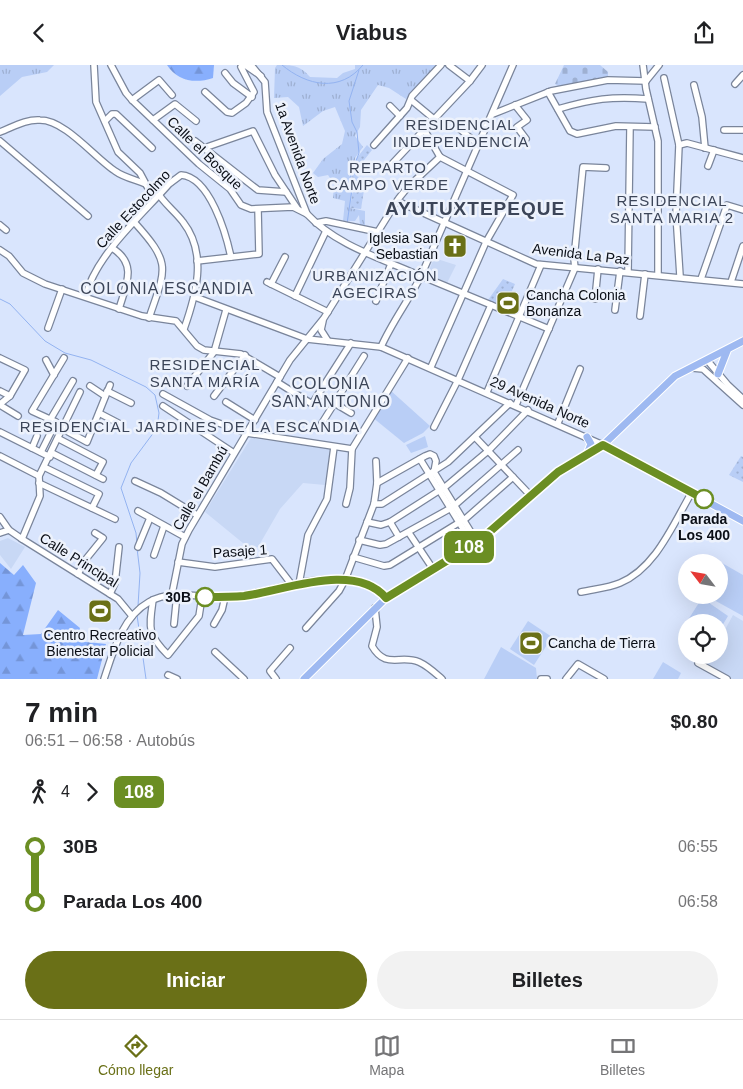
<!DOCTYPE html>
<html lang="es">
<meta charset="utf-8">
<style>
body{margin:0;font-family:Helvetica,sans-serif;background:#f2f2f2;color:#202124;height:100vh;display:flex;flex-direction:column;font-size:19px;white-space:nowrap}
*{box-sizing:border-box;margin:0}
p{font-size:16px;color:#757577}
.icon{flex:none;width:28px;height:28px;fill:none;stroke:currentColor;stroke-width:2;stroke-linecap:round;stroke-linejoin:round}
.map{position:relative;height:614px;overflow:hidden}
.drawer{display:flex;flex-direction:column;background:#fff;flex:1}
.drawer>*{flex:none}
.badge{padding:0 10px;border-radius:8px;font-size:18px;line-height:32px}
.needle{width:32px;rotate:301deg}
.buttons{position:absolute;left:678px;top:489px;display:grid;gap:10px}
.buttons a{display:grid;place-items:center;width:50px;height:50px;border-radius:50%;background:#fff;box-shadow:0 5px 20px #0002;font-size:25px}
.map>.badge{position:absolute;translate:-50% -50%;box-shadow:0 0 0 2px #fff}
.legs{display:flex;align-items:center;gap:8px;height:55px;padding:0 25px;font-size:16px}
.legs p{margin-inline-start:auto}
.head{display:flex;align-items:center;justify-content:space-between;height:85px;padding:0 25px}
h1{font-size:28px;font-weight:600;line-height:38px}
.button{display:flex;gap:10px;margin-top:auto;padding:10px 25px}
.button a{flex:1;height:58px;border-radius:30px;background:#6a7017;color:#fff;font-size:20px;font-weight:600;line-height:58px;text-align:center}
.button a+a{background:#f2f2f2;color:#202124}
ul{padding:0 25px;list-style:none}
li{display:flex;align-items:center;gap:18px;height:55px;font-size:19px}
li i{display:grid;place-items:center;width:8px;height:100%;margin:0 6px;background:currentColor}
li i::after{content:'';width:12px;height:12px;margin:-6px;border:4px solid;border-radius:50%;background:#fff}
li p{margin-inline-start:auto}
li:first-child i{background:linear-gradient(#0000 50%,currentColor 0)}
li:last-child i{background:linear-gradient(currentColor 50%,#0000 0)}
header{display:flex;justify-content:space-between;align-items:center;height:65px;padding:0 25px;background:#fff;font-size:22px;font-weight:600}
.tab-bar{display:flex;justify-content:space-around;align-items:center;height:70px;border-top:1px solid #e0e0e0;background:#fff;font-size:14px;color:#757577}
.tab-bar a{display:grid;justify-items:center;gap:2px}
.tab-bar .selected{color:#6a7017}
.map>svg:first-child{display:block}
.built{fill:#c8d8f5}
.grass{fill:url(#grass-tufts)}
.forest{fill:url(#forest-firs)}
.cemetery{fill:url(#cemetery-stones)}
.park{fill:url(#park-dots)}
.pitch{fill:#b9cef6}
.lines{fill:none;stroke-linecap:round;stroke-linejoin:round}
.stream{stroke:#93b3f1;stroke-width:1}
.minor-casing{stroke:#7a859b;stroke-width:8}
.major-casing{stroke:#fff;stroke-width:9}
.minor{stroke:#fff;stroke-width:5.5}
.major{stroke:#9eb9f1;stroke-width:7}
.line-1-casing{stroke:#fff;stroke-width:11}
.line-1{stroke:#6b8e23;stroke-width:8}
.stop-1-dot{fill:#fff;stroke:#6b8e23;stroke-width:2.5}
.labels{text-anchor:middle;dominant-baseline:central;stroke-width:5;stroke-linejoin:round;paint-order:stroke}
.street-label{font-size:14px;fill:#0a0e16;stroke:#edf2fc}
.poi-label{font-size:14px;fill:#0a0e16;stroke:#edf2fc;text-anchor:start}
.stop-label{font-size:14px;font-weight:bold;fill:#0a0e16;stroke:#edf2fc}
.neighbourhood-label{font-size:15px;letter-spacing:1px;fill:#3c4558;stroke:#edf2fc}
.quarter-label{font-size:16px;letter-spacing:1px;fill:#3c4558;stroke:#edf2fc}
.district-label{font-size:19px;font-weight:bold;letter-spacing:1px;fill:#3c4558;stroke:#edf2fc}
</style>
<header><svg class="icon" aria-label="back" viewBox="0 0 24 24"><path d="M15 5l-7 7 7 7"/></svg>Viabus<svg class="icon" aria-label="share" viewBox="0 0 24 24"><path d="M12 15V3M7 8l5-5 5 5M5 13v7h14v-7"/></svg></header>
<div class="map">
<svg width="743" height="614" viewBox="0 0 743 614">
<defs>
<pattern id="grass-tufts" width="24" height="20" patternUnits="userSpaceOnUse" patternTransform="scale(1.25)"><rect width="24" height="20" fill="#b9cef6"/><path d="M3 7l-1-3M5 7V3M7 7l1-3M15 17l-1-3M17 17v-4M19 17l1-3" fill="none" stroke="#9eb0d2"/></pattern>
<pattern id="forest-firs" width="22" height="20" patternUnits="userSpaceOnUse" patternTransform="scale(1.25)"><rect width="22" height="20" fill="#88affd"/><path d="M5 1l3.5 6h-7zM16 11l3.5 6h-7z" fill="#7495d8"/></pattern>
<pattern id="cemetery-stones" width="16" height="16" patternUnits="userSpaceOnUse" patternTransform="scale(1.25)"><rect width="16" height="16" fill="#b9cef6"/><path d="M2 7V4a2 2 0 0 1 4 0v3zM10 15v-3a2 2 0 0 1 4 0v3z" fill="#9eb0d2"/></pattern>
<pattern id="park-dots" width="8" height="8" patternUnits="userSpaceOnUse" patternTransform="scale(1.25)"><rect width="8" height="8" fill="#b9cef6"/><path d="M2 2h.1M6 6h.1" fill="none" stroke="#9eb0d2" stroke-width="1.8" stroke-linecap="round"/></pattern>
</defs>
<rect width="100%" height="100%" fill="#d9e5fd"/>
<g class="built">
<polygon points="434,193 456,200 447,218 428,208"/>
<polygon points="251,373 332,384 325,420 303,418 280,444 258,482 249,483 205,447"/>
<polygon points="8,473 25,482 11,504 0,490 0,476"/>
<polygon points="733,550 743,556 743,614 733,614 706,599 711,590 719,590 719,576"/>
</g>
<g class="grass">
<polygon points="0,0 54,0 47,7 22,12 0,31"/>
<path d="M277,0C292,0 300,0 310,12L337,13L343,8L355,4V0H443L406,34L389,23L378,20L361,45L360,62L355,71L363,82L355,93L356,100L349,111L353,118L350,143L365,146V160H360L359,150L355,156H343L345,136L333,133L334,119L328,110L318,112L313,108L323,94L342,79L345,66L335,42L323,46L303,61L299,42L288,32L274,33L275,3Z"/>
</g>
<g class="forest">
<path d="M167,0H214L213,13C195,19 177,16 167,0Z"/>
<polygon points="0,498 14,510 23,500 36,518 23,570 41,569 58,545 80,563 76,576 106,579 97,614 0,614"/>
</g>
<polygon class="cemetery" points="564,0 600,0 608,7 608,12 560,22 555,19"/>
<g class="park">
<polygon points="367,80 372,85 354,108 365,119 361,144 350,143 354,117 350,111 357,101 356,94"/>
<polygon points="503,214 515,219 508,235 505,235 503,240 488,235"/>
<polygon points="741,391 743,392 743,417 729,410"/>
</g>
<g class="pitch">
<polygon points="390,325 430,361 423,368 404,378 372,352"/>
<polygon points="425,371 428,382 411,388 406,380"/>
<polygon points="722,498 743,510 743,551 705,530 719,530 719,504"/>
<polygon points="702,533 728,551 719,566 719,558 686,558"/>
<polygon points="528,556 552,572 534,600 510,584"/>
<polygon points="501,582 536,603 537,614 484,614"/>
<polygon points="663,597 681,608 678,614 653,614"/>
</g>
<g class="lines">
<g class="stream">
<path d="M282,0C307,21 340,28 363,0"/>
<polyline points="347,159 353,117 350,112 359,88 357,67 352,57 349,36 359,5"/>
<polyline points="0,234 10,239 45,276 65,288 91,295 146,322 155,330 159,348 157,363 131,398 121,423 136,468 137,479"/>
<polyline points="137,483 140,508 138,541"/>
<polyline points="137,550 146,614"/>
</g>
<g class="minor-casing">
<g id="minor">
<polyline points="94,0 96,37 118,87 140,108 148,123 159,131"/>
<polyline points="111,0 126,28 132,35 199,99 230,124 241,140 251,144 293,142 307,149"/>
<path d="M251,0L265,17L267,47L307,149C335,179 377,192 414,208C459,227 504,245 549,264"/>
<polyline points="449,0 470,16"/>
<polyline points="643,0 646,24 658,76 658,209"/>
<polyline points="225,8 233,18 252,32"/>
<polyline points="664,13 679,80 676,149 680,211"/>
<polyline points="646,16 659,0"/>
<polyline points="735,19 743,10"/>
<polyline points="694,20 702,52 705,83"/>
<polyline points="205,27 227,47 232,48 246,38 254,27 241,2 245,0 261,11"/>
<polyline points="548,27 570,66 577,69 616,61 655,62"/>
<polyline points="132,35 159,15 172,30"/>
<polyline points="411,35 434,54"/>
<polyline points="515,40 527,55 517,62 526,74"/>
<polyline points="390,41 400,51"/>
<path d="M558,44C592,34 612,31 648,34"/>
<polyline points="493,49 551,26 608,15 646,16"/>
<polyline points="153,55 175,39 196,56"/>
<polyline points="105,56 112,49 116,49 152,83"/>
<polyline points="456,61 479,80"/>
<polyline points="724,65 743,65"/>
<polyline points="425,66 440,92"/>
<path d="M0,67C13,62 26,54 40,55C65,55 94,92 115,106C127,115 146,116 156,125C162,137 175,146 183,157C208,189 196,230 184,264"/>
<polyline points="0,76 88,151"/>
<polyline points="195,76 258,125 286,127"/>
<polyline points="374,80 407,43 412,31 441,0"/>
<polyline points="679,80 687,78 743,93"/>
<polyline points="204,83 253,66 275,110 297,143"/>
<polyline points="392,99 470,16 482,0"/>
<polyline points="708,101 714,85"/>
<polyline points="397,136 536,199 743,219"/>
<path d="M135,158C172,199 166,203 149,253"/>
<polyline points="316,158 326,156 378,167"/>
<polyline points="0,160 6,165"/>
<path d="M112,183C138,199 126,220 119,244"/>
<polyline points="0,185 9,191 23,208 45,219 142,251 176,256 197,281 204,285 241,289 280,312"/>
<polyline points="197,196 259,189 258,144"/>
<polyline points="628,207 630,62"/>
<polyline points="701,214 727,140 743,145"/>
<polyline points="267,217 328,247"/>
<polyline points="731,217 743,181"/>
<polyline points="271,219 285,192"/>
<path d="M86,231C94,192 142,150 169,119L181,110C210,112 226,169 231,192"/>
<polyline points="295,231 326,166"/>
<polyline points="195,232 307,274 381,282 603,380"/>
<polyline points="595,234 598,204"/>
<polyline points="376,236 391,199"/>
<polyline points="615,245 620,206"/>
<polyline points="640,251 645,209"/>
<polyline points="323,256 321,265 328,276"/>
<polyline points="48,263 62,224"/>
<path d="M381,282C392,257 409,235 421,211L513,0"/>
<polyline points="0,293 25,305 10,331 0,339"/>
<polyline points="46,295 54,310"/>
<polyline points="707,295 728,320 743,334"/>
<polyline points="431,302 486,177 513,130 440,92"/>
<polyline points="692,303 703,304 743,340"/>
<polyline points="277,317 312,339 351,278"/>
<polyline points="90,321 105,331"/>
<polyline points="187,321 214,287 226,245"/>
<polyline points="0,326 10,331"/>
<polyline points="107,326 131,338"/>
<polyline points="487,327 541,200"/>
<polyline points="163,329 210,355 247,368 352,384"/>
<polyline points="319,329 351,348"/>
<polyline points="214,331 245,290"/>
<polyline points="226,337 255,355"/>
<polyline points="0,340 18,351"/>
<polyline points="516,340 575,203 574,194 583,102 606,103"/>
<polyline points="163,341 234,388"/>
<polyline points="99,348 122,360"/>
<polyline points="50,355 73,316"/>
<polyline points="322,358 364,291"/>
<polyline points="558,358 580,304"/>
<polyline points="434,362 458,315 491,240"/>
<polyline points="63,364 87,377 110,320"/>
<polyline points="0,367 50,392"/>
<polyline points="475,372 531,431"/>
<polyline points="59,374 103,397 96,410"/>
<polyline points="32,383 37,371"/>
<polyline points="41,387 56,357 32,346 64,293"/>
<polyline points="52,388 103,414"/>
<polyline points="0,391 39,411"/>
<polyline points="420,394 473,480"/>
<polyline points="44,402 99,429 92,443"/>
<polyline points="135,416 161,428 197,450"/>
<polyline points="39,418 115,454"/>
<polyline points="377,418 425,391 430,389 434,391 436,396 434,407 477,477"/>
<polyline points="445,422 488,386 528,345"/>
<polyline points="346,439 350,423 352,384 408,293"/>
<polyline points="374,439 382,439 448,397 510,338"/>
<polyline points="455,440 518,385"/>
<polyline points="138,446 185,472"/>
<polyline points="0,452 9,465 22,474 118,534 132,551"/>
<polyline points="464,455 513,412"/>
<polyline points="367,457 381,460 390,457 440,425"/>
<polyline points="390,457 399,472"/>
<polyline points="0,468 9,465"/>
<polyline points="409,468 433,504"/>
<polyline points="22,474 40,431 39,411 80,327"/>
<polyline points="359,475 380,480 386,479 451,443"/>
<polyline points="138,482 150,453"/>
<polyline points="154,490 164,461"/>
<polyline points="353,492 384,501 390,500 460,457"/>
<polyline points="178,497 215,502 272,494 292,520"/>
<polyline points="78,509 86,494 103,473 95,468"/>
<polyline points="299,519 308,470 327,434 334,382"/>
<path d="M581,527C594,524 608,523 620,518C656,503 673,459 692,427"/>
<polyline points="110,529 115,518 119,482"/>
<polyline points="172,529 182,479 189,465 290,295 324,253 399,133 408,122 440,92"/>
<path d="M153,535C149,563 147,569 168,590L199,551L202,532"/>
<path d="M375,543L377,562L372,581C386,605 400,589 419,597C428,601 435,608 442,614"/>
<polyline points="174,559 177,529"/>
<polyline points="214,559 222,545 225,532"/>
<polyline points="306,563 339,526 345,515 374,439 377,418 376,396"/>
<polyline points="215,587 244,614"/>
<polyline points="698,598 727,614"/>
<polyline points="168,610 177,614"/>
<path d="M104,614C113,587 122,552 149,537C172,524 199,533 224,532C265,531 304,510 345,515C360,517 376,522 386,533"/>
<polyline points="276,614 270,606 290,583"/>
<polyline points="541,614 547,614"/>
<polyline points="566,614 578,599 604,614"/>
</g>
</g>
<g class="major-casing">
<g id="major">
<polyline points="718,309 727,286"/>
<polyline points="587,372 591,379 587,389"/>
<polyline points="603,380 743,456"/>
<polyline points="304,614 386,533 493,466 558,407 603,380 675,311 743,276"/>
</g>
</g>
<use href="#minor" class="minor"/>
<use href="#major" class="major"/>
</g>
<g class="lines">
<g class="line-1-casing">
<path id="line-1" d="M205,532C218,532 232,532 244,531C283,526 355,496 386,533L479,476L558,407L603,380L704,434"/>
</g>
<use href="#line-1" class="line-1"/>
</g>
<defs>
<g id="church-square" transform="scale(1.25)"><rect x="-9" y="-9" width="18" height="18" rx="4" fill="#6a7017" stroke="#edf2fc"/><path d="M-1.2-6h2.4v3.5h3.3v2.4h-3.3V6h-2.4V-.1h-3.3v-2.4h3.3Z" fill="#fff"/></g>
<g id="stadium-square" transform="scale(1.25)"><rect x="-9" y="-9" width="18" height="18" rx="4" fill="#6a7017" stroke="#edf2fc"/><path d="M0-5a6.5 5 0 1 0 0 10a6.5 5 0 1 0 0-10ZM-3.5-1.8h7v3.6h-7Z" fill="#fff"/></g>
</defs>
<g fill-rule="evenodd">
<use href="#church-square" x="455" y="181"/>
<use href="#stadium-square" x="508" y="238"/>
<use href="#stadium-square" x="100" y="546"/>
<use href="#stadium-square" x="531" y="578"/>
</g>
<g class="stop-1-dot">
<circle cx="704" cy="434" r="9"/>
<circle cx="205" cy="532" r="9"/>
</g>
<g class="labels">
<g class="street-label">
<text transform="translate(205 88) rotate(44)">Calle el Bosque</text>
<text transform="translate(298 88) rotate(70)">1a Avenida Norte</text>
<text transform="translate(133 144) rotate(-47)">Calle Estocolmo</text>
<text transform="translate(581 189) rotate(7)">Avenida La Paz</text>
<text transform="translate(540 337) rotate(24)">29 Avenida Norte</text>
<text transform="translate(200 423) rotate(-60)">Calle el Bambú</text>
<text transform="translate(240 486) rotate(-4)">Pasaje 1</text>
<text transform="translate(79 495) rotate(32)">Calle Principal</text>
</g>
<g class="poi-label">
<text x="438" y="173" text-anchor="end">Iglesia San<tspan x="438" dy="16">Sebastian</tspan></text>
<text x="526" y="230">Cancha Colonia<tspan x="526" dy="16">Bonanza</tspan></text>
<text x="100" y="570" text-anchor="middle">Centro Recreativo<tspan x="100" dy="16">Bienestar Policial</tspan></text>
<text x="548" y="578">Cancha de Tierra</text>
</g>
<g class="stop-label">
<text x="704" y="454">Parada<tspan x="704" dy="16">Los 400</tspan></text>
<text x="191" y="532" text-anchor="end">30B</text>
</g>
<g class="neighbourhood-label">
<text x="461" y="59">RESIDENCIAL<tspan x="461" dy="17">INDEPENDENCIA</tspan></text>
<text x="388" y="102">REPARTO<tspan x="388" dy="17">CAMPO VERDE</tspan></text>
<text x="672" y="135">RESIDENCIAL<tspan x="672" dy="17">SANTA MARIA 2</tspan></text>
<text x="375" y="210">URBANIZACIÓN<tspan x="375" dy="17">AGECIRAS</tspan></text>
<text x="205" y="299">RESIDENCIAL<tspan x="205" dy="17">SANTA MARÍA</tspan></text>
<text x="190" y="361">RESIDENCIAL JARDINES DE LA ESCANDIA</text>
</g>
<g class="quarter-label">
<text x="167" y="223">COLONIA ESCANDIA</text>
<text x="331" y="318">COLONIA<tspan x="331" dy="18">SAN ANTONIO</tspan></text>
</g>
<g class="district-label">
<text x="475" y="143">AYUTUXTEPEQUE</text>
</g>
</g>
</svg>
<div class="buttons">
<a><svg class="needle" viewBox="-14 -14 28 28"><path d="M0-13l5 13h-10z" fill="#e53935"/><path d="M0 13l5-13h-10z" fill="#757577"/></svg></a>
<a><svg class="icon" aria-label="locate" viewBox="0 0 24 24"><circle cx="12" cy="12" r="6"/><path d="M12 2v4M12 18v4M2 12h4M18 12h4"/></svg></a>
</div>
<b class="badge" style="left:469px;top:482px;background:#6b8e23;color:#fff">108</b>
</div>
<section class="drawer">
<div class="head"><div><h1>7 min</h1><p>06:51 – 06:58 · Autobús</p></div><b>$0.80</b></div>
<div class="legs"><svg class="icon" aria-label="walk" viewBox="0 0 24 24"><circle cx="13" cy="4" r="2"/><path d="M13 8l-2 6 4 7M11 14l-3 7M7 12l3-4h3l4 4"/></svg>4<svg class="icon" aria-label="forward" viewBox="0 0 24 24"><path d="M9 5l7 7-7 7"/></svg><b class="badge" style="background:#6b8e23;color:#fff">108</b></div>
<ul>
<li><i style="color:#6b8e23"></i><b>30B</b><p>06:55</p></li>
<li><i style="color:#6b8e23"></i><b>Parada Los 400</b><p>06:58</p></li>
</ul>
<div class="button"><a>Iniciar</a><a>Billetes</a></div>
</section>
<nav class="tab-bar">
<a class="selected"><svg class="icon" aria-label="directions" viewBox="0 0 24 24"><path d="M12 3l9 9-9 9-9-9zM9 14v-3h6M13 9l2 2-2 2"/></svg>Cómo llegar</a>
<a><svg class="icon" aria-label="map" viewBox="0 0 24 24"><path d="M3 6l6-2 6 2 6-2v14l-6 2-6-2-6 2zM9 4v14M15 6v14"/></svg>Mapa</a>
<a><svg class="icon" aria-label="tickets" viewBox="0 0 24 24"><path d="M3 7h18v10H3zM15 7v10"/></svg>Billetes</a>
</nav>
